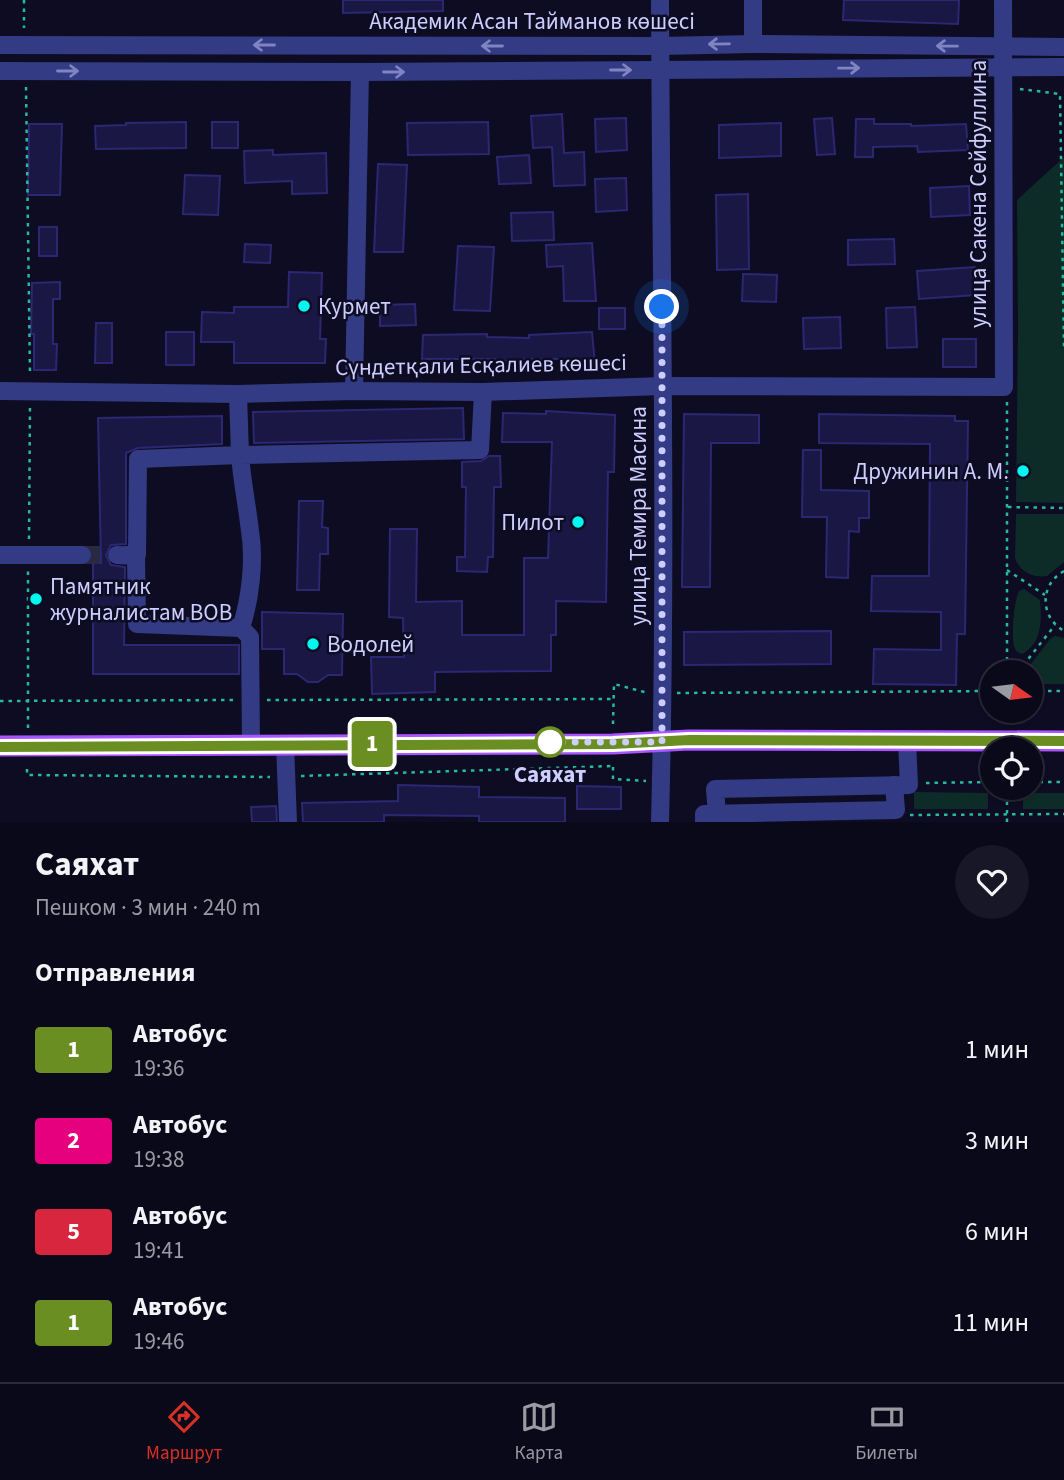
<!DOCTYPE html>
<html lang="ru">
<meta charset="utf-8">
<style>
body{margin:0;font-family:"Source Sans 3",sans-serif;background:#181727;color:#f1f3f6;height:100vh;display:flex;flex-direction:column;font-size:26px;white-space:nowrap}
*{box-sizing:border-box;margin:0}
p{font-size:23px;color:#999aa2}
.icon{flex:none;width:38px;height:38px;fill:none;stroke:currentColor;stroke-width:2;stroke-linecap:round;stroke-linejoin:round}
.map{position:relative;height:822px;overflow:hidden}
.panel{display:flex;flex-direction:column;background:#0a091a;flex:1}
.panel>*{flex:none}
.badge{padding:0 14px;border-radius:5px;font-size:24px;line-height:46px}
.needle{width:46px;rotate:104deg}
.controls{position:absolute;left:980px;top:660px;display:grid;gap:14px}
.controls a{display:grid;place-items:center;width:63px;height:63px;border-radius:50%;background:#0a091a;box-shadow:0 2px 5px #0004,0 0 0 2px #2a2a39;font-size:35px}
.you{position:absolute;width:35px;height:35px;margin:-18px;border:5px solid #fff;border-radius:50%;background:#1a73e8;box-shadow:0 0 0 10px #1a73e833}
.map>.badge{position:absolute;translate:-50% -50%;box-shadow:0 0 0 4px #fff}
h2{padding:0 35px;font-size:26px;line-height:63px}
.round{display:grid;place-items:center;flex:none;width:74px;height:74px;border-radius:37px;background:#181727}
.head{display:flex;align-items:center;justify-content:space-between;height:119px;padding:0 35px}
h1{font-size:33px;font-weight:700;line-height:52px}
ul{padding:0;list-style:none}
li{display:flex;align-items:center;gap:21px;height:91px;padding:0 35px}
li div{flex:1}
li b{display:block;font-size:26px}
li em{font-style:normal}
li .badge{min-width:77px;font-weight:700;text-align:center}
.menu{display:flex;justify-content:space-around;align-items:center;height:98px;border-top:2px solid #2a2a39;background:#0a091a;font-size:19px;color:#999aa2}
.menu a{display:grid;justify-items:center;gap:4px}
.menu .on{color:#d93025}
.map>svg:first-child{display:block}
.green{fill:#0e2c27}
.building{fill:#1a1744;stroke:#2c2772;stroke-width:2}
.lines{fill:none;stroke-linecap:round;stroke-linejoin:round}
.minor-tunnel{stroke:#2a2943;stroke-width:18;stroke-dasharray:18 9;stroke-linecap:butt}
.path{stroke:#26ba9e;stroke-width:2.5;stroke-dasharray:3.5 5;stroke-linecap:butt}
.minor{stroke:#333b84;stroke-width:18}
.major{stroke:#a854ff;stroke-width:21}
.oneway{stroke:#8084c2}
.line-casing{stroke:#fff;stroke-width:16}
.line{stroke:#6b8e23;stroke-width:10}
.walk{stroke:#cdceff;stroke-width:7;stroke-dasharray:0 12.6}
.poi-dot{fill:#00f8f0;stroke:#0d0c22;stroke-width:2.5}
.stop-dot{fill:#fff;stroke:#6b8e23;stroke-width:3.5}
.labels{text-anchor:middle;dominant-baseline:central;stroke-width:5;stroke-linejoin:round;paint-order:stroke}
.street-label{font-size:23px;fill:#cdceff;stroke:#0d0c22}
.poi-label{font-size:23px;fill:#cdceff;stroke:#0d0c22;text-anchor:start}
.stop-label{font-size:23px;font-weight:bold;fill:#cdceff;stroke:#0d0c22}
</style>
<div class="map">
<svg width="1064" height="822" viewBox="0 0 1064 822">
<rect width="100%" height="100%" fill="#0d0c22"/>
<g class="green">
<polygon points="1064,157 1064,503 1016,502 1018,329 1017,200"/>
<path d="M1016,514H1064V562L1047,576C1033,578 1020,572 1015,558Z"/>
<path d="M1024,589L1040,600C1042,620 1042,644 1022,654C1017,652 1016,652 1014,646C1011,635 1014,601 1019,591Z"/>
<polygon points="1055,636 1064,638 1064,684 1031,684 1031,672 1025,672 1050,639"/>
<polygon points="914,792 988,793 988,809 914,809"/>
<rect x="1023" y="793" width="41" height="16"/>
</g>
<g class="building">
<polygon points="343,0 443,0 443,11 343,13"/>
<polygon points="844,0 959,0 958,24 843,20"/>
<polygon points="562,114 564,153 584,152 585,185 554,186 552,147 533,148 531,116"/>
<polygon points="626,118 627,150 596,152 595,119"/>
<polygon points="832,118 835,154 817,155 814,119"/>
<polygon points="856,119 874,119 874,124 911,124 911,126 966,124 968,150 918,152 917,146 873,147 873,157 855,157"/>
<polygon points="186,122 186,148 96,149 95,126 126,125 126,123"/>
<rect x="212" y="122" width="26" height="26"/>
<polygon points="488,122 489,154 408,155 407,123"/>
<polygon points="781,123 781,156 719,158 719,125"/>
<polygon points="29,124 62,124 60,195 28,195"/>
<polygon points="273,150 273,155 326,153 327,193 292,194 292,181 245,183 244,151"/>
<polygon points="529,155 531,183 499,184 497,157"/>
<polygon points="378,164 407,165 403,252 374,252"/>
<polygon points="185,175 220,176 218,215 183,214"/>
<polygon points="626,178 627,210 596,212 595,179"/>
<polygon points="969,186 970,215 931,217 930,188"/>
<polygon points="748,194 749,269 717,270 716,195"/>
<polygon points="553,212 554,240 512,241 511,213"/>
<rect x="39" y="227" width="18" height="29"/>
<polygon points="894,239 895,264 848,265 848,240"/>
<polygon points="592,243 596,301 564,301 563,266 547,267 546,245"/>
<polygon points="245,244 271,245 270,263 244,262"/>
<polygon points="458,246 494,247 490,311 454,310"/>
<polygon points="975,267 976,295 919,299 917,271"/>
<polygon points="289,272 322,273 320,339 326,339 325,363 234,363 234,342 201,342 202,312 234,313 234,307 288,307"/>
<polygon points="743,274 777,275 776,302 742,301"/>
<polygon points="60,282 60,299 53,299 53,344 57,344 56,370 34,370 34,334 31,334 32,283"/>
<polygon points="415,304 416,325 380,326 380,305"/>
<polygon points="915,307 917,347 887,348 886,308"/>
<rect x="599" y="308" width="26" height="21"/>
<polygon points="840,317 841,348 804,349 803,318"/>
<polygon points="96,323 112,323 112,363 95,363"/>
<rect x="166" y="332" width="28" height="33"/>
<polygon points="592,332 595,364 562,367 562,359 520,359 520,361 496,361 496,359 422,359 423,335 487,334 487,337 529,338 529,335"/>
<rect x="943" y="339" width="33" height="28"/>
<polygon points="463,408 464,439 254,443 253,412"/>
<polygon points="546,411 615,415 614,472 608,472 606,602 556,601 556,635 551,635 551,671 435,672 435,692 372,694 371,657 404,657 403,618 389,617 390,529 417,529 416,602 462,601 462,635 524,635 524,558 548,558 552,442 502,442 503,413 546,414"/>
<polygon points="684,414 759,415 759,443 711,443 710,587 682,587"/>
<polygon points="819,414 955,416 955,421 968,421 965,634 957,634 956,685 873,684 874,649 941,650 941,612 871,611 872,576 929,576 930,444 819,443"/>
<polygon points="222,416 222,444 138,448 126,453 126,544 111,545 106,555 111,565 125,567 124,645 239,645 239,674 93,674 93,563 101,563 98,418"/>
<polygon points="803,450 821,450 821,490 869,491 869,518 859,518 859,532 849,531 848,578 826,577 827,517 802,517"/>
<polygon points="489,456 500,456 501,487 494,487 493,557 488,557 487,572 457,571 457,557 465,557 466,487 462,487 462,462 481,461"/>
<polygon points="299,501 323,501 322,527 328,528 328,554 320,554 319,590 297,590"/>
<polygon points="262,612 343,614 342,675 328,675 318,682 308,682 297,674 284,674 284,649 262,649"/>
<polygon points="831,631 831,664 684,665 684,632"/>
<polygon points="398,785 479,787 479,797 565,798 565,822 479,822 479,816 384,815 384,822 303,822 302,803 398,801"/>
<polygon points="577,786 621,787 621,809 577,809"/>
<polygon points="276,806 277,822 252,822 251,807"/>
</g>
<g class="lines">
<polyline class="minor-tunnel" points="82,555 109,555"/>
<g class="path">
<polyline points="24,0 24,28"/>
<polyline points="26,87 30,375"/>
<polyline points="1020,89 1060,94 1064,347"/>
<polyline points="1007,402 1007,672"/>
<polyline points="1008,507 1064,508"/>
<polyline points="29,539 30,406"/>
<polyline points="1007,570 1045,595"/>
<path d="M1064,571C1039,585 1040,617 1064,631"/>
<polyline points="1018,672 1055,625"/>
<polyline points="1031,691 1064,691"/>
<polyline points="677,693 992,691"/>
<polyline points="267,700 614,699"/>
<polyline points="0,701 236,700"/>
<polyline points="1007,710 1007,722"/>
<polyline points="613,724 614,684 648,693"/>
<polyline points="28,728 28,570"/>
<polyline points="613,767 613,779 646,781"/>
<polyline points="27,769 27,775 270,777"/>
<polyline points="301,776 613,766"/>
<polyline points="1031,782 1064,782"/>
<polyline points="926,783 992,782"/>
<polyline points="910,815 1064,814"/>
<polyline points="1007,822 1007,788"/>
</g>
<g class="minor">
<polyline points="753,44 753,0"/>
<polyline points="0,45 660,46 753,44 1064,47"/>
<polyline points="0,71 360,72 1064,67"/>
<polyline points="0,391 238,394 354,391 483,392 663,386 1004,387 1003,0"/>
<polyline points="354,391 360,72"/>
<polyline points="0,555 82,555"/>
<path d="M117,555L136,556L137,624L241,628C250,600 255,561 250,531C247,505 242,481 240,455L480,450L483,392"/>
<polyline points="126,555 137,555 138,459 240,455 238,394"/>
<polyline points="241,628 250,637 251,745"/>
<polyline points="285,744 288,822"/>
<polyline points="717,815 715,789 909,785 907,741"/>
<path d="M660,822C667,548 661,274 660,0"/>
<polyline points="704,822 704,814 896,810 894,785"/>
</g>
<polyline class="major" points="0,746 613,744 689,740 1064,741"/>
</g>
<defs><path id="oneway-shaft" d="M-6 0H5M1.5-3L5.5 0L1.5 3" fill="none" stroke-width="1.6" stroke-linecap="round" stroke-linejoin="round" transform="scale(1.75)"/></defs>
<g class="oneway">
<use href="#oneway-shaft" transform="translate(719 44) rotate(179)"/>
<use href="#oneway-shaft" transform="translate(264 45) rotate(-180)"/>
<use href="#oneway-shaft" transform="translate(492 46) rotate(-180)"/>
<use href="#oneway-shaft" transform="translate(947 46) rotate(-179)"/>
<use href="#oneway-shaft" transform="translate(849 68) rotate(-1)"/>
<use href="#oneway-shaft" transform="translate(621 70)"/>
<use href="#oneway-shaft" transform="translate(68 71)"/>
<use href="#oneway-shaft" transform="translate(394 72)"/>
</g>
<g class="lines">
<g class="line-casing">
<polyline id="line" points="0,747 613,744 689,740 1064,741"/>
</g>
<use href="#line" class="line"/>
<polyline class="walk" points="550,742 662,742 662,307"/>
</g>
<g class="poi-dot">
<circle cx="304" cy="306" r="7"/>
<circle cx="1023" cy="471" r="7"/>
<circle cx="578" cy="522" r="7"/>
<circle cx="36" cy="599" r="7"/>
<circle cx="313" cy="644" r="7"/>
</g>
<circle class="stop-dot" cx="550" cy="742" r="14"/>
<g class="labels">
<g class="street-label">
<text x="532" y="21">Академик Асан Тайманов көшесі</text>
<text transform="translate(978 194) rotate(-90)">улица Сакена Сейфуллина</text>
<text transform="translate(481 365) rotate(-1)">Сүндетқали Есқалиев көшесі</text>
<text transform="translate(638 516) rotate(-90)">улица Темира Масина</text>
</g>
<g class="poi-label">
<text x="318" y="306">Курмет</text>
<text x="1009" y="471" text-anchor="end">Дружинин А. М.</text>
<text x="564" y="522" text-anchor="end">Пилот</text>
<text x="50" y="586">Памятник<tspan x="50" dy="26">журналистам ВОВ</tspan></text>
<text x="327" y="644">Водолей</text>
</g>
<g class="stop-label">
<text x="550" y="774">Саяхат</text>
</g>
</g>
</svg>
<div class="controls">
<a><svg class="needle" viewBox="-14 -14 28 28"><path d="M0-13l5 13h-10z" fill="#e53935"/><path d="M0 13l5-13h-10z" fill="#999aa2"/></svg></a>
<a><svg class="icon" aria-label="locate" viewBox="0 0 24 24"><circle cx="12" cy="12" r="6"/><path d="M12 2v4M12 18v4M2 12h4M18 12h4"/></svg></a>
</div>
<div class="you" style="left:662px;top:307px"></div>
<b class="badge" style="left:372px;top:744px;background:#6b8e23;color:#fff">1</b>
</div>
<section class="panel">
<div class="head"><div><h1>Саяхат</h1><p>Пешком · 3 мин · 240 m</p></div><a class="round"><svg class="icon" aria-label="heart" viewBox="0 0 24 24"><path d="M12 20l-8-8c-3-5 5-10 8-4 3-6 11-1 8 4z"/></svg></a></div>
<h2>Отправления</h2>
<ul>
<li><span class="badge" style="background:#6b8e23;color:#fff">1</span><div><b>Автобус</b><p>19:36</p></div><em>1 мин</em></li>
<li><span class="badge" style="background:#e6007e;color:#fff">2</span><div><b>Автобус</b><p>19:38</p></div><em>3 мин</em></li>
<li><span class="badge" style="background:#d7263d;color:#fff">5</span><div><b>Автобус</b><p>19:41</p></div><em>6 мин</em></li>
<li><span class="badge" style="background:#6b8e23;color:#fff">1</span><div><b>Автобус</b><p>19:46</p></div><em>11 мин</em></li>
</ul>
</section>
<nav class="menu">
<a class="on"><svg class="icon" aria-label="directions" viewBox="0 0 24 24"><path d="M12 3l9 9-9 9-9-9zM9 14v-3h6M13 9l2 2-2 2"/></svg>Маршрут</a>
<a><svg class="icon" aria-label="map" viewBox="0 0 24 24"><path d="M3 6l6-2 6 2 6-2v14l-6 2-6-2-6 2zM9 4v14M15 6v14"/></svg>Карта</a>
<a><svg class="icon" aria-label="tickets" viewBox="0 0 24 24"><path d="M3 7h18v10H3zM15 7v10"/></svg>Билеты</a>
</nav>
